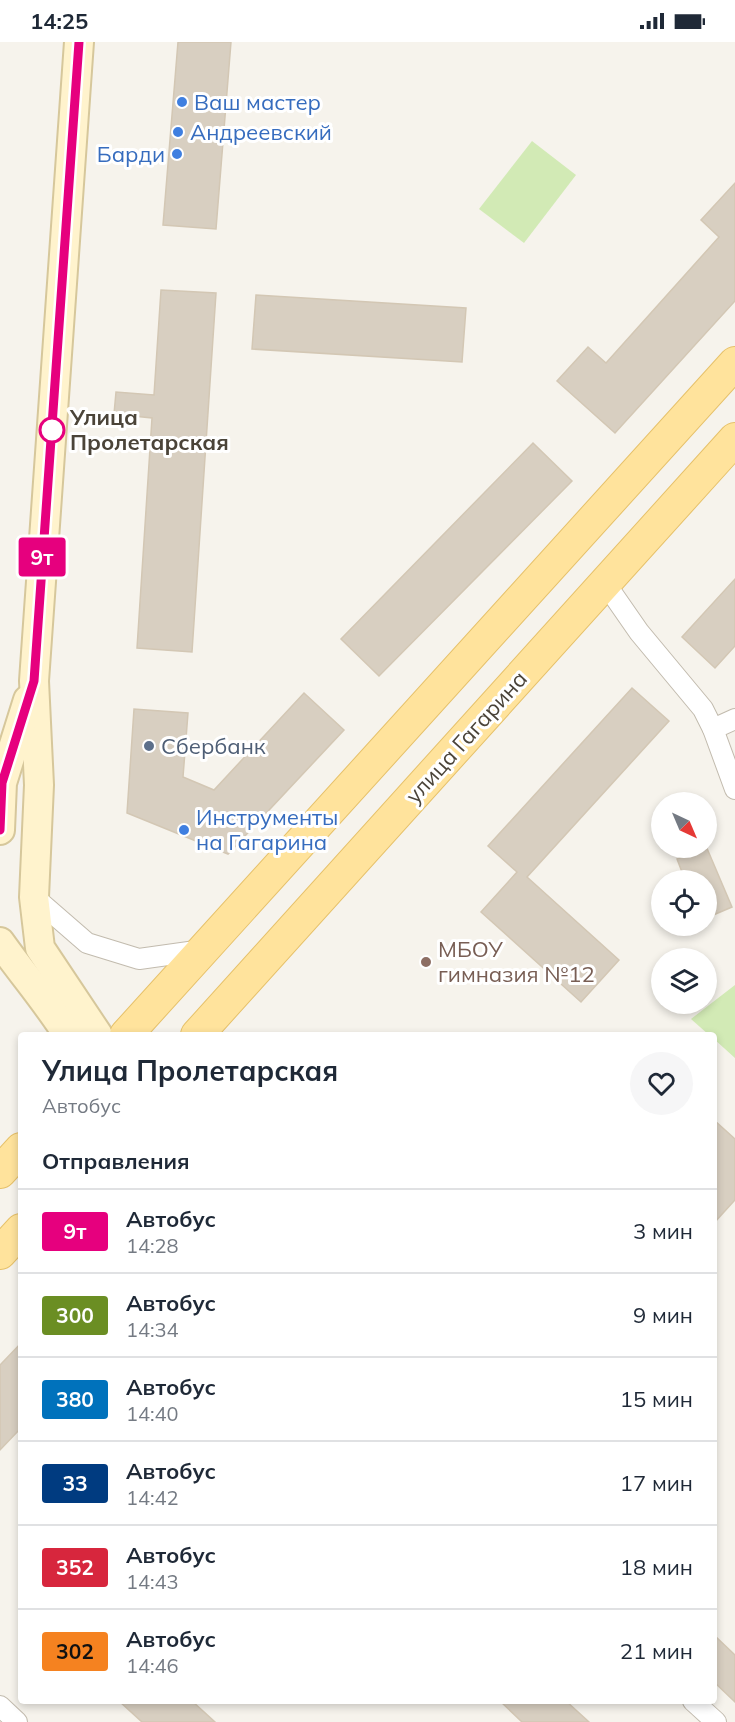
<!DOCTYPE html>
<html lang="ru">
<meta charset="utf-8">
<style>
body{margin:0;font-family:Mulish,sans-serif;background:#f6f6f7;color:#1f2937;height:100vh;display:flex;flex-direction:column;font-size:22px;white-space:nowrap}
*{box-sizing:border-box;margin:0}
p{font-size:20px;color:#747a83}
.icon{flex:none;width:33px;height:33px;fill:none;stroke:currentColor;stroke-width:2;stroke-linecap:round;stroke-linejoin:round}
.map{position:relative;flex:1;overflow:hidden}
.drawer{position:absolute;left:18px;top:990px;width:699px;height:672px;display:flex;flex-direction:column;background:#fff;border-radius:6px;box-shadow:0 3px 9px #0003}
.drawer>*{flex:none}
.badge{padding:0 12px;border-radius:4px;font-size:21px;line-height:39px}
.needle{width:39px;rotate:136deg}
.buttons{position:absolute;left:651px;top:750px;display:grid;gap:12px}
.buttons a{display:grid;place-items:center;width:66px;height:66px;border-radius:50%;background:#fff;box-shadow:0 3px 9px #0003;font-size:30px}
.map>.badge{position:absolute;translate:-50% -50%;box-shadow:0 0 0 3px #fff}
h2{padding:0 24px;font-size:22px;line-height:54px}
.round{display:grid;place-items:center;flex:none;width:63px;height:63px;border-radius:32px;background:#f6f6f7}
.head{display:flex;align-items:center;justify-content:space-between;height:102px;padding:0 24px}
h1{font-size:28px;font-weight:700;line-height:45px}
ul{padding:0;list-style:none}
li{display:flex;align-items:center;gap:18px;height:84px;padding:0 24px;border-top:2px solid #e0e1e3}
li div{flex:1}
li b{display:block;font-size:22px}
li em{font-style:normal}
li .badge{min-width:66px;font-weight:700;text-align:center}
.status{display:flex;justify-content:space-between;align-items:center;height:42px;padding:0 30px;background:#fff;direction:ltr}
.status svg{height:16px;fill:currentColor}
.map>svg:first-child{display:block}
.green{fill:#d2eab5}
.building{fill:#d8cfc1;stroke:#d3c7b4;stroke-width:1.5}
.lines{fill:none;stroke-linecap:round;stroke-linejoin:round}
.minor-casing{stroke:#c2bbae;stroke-width:22}
.secondary-casing{stroke:#d6c79b;stroke-width:32}
.primary-casing{stroke:#e6c16a;stroke-width:34}
.minor{stroke:#fff;stroke-width:20}
.secondary{stroke:#fff3cd;stroke-width:28}
.primary{stroke:#ffe39c;stroke-width:32}
.line-casing{stroke:#fff;stroke-width:14}
.line{stroke:#e6007e;stroke-width:9}
.shop-dot{fill:#3f7fe0;stroke:#fff;stroke-width:2}
.stop-dot{fill:#fff;stroke:#e6007e;stroke-width:3}
.service-dot{fill:#5c6f8a;stroke:#fff;stroke-width:2}
.education-dot{fill:#8d6e63;stroke:#fff;stroke-width:2}
.labels{text-anchor:middle;dominant-baseline:central;stroke-width:6;stroke-linejoin:round;paint-order:stroke}
.shop-label{font-size:22px;fill:#366cbe;stroke:#fff;text-anchor:start}
.stop-label{font-size:22px;font-weight:bold;fill:#4b4439;stroke:#fff;text-anchor:start}
.street-label{font-size:22px;fill:#4b4439;stroke:#fff}
.service-label{font-size:22px;fill:#4e5e75;stroke:#fff;text-anchor:start}
.education-label{font-size:22px;fill:#785e54;stroke:#fff;text-anchor:start}
</style>
<div class="status"><b>14:25</b><svg viewBox="0 0 49 12"><path d="M0 12V9h3v3zM5 12V6h3v6zM10 12V3h3v9zM15 12V0h3v12zM26 1h20v11H26zM47 4h2v5h-2z"/></svg></div>
<div class="map">
<svg width="735" height="1680" viewBox="0 0 735 1680">
<rect width="100%" height="100%" fill="#f6f3ec"/>
<g class="green">
<polygon points="532,99 576,133 524,201 479,167"/>
<polygon points="735,943 735,1016 714,997 714,993 709,993 691,977"/>
</g>
<g class="building">
<polygon points="178,0 231,0 216,187 163,183"/>
<polygon points="735,141 735,259 615,391 557,339 588,305 606,321 719,195 701,178"/>
<polygon points="161,248 216,251 192,610 137,606 152,376 114,372 116,350 154,353"/>
<polygon points="256,253 466,266 462,320 252,307"/>
<polygon points="533,401 572,439 379,634 341,597"/>
<polygon points="735,537 735,604 715,626 682,595"/>
<polygon points="632,646 669,679 527,835 619,918 581,960 481,870 517,830 488,804"/>
<polygon points="304,651 344,688 228,812 127,771 134,667 188,671 183,735 214,748"/>
<polygon points="706,804 732,865 706,876 706,838 685,838 677,817 706,806"/>
<polygon points="714,1078 735,1097 735,1158 714,1181"/>
<polygon points="21,1301 21,1386 0,1408 0,1323"/>
<polygon points="714,1593 735,1613 735,1660 714,1640"/>
<polygon points="119,1659 192,1659 215,1680 142,1680"/>
<polygon points="500,1659 566,1659 589,1680 522,1680"/>
</g>
<g class="lines">
<g class="minor-casing">
<g id="minor">
<polyline points="605,541 639,590 703,667 713,687 735,747"/>
<polyline points="713,687 735,677"/>
<polyline points="34,855 87,901 139,917 203,908"/>
<polyline points="693,1659 716,1680"/>
<polyline points="0,1664 17,1680"/>
</g>
</g>
<g class="secondary-casing">
<g id="secondary">
<polyline points="79,0 34,639 39,743 34,855 40,906 98,993"/>
<polyline points="0,788 2,741 28,658"/>
<path d="M0,900C22,931 47,960 68,993"/>
</g>
</g>
<g class="primary-casing">
<g id="primary">
<polyline points="126,993 735,321"/>
<polyline points="197,993 735,397"/>
<polyline points="0,1130 21,1107"/>
<polyline points="0,1211 21,1188"/>
</g>
</g>
<use href="#minor" class="minor"/>
<use href="#secondary" class="secondary"/>
<use href="#primary" class="primary"/>
</g>
<g class="lines">
<g class="line-casing">
<polyline id="line" points="0,788 2,741 34,639 79,0"/>
</g>
<use href="#line" class="line"/>
</g>
<g class="shop-dot">
<circle cx="182" cy="60" r="6"/>
<circle cx="178" cy="90" r="6"/>
<circle cx="177" cy="112" r="6"/>
<circle cx="184" cy="788" r="6"/>
</g>
<circle class="stop-dot" cx="52" cy="388" r="12"/>
<circle class="service-dot" cx="149" cy="704" r="6"/>
<circle class="education-dot" cx="426" cy="920" r="6"/>
<g class="labels">
<g class="shop-label">
<text x="194" y="60">Ваш мастер</text>
<text x="190" y="90">Андреевский</text>
<text x="165" y="112" text-anchor="end">Барди</text>
<text x="196" y="775">Инструменты<tspan x="196" dy="25">на Гагарина</tspan></text>
</g>
<g class="stop-label">
<text x="70" y="375">Улица<tspan x="70" dy="25">Пролетарская</tspan></text>
</g>
<g class="street-label">
<text transform="translate(466 695) rotate(-48)">улица Гагарина</text>
</g>
<g class="service-label">
<text x="161" y="704">Сбербанк</text>
</g>
<g class="education-label">
<text x="438" y="907">МБОУ<tspan x="438" dy="25">гимназия №12</tspan></text>
</g>
</g>
</svg>
<div class="buttons">
<a><svg class="needle" viewBox="-14 -14 28 28"><path d="M0-13l5 13h-10z" fill="#e53935"/><path d="M0 13l5-13h-10z" fill="#747a83"/></svg></a>
<a><svg class="icon" aria-label="locate" viewBox="0 0 24 24"><circle cx="12" cy="12" r="6"/><path d="M12 2v4M12 18v4M2 12h4M18 12h4"/></svg></a>
<a><svg class="icon" aria-label="layers" viewBox="0 0 24 24"><path d="M12 4l9 5-9 5-9-5zM3 14l9 5 9-5"/></svg></a>
</div>
<b class="badge" style="left:42px;top:515px;background:#e6007e;color:#fff">9т</b>
<section class="drawer">
<div class="head"><div><h1>Улица Пролетарская</h1><p>Автобус</p></div><a class="round"><svg class="icon" aria-label="heart" viewBox="0 0 24 24"><path d="M12 20l-8-8c-3-5 5-10 8-4 3-6 11-1 8 4z"/></svg></a></div>
<h2>Отправления</h2>
<ul>
<li><span class="badge" style="background:#e6007e;color:#fff">9т</span><div><b>Автобус</b><p>14:28</p></div><em>3 мин</em></li>
<li><span class="badge" style="background:#6b8e23;color:#fff">300</span><div><b>Автобус</b><p>14:34</p></div><em>9 мин</em></li>
<li><span class="badge" style="background:#0072bc;color:#fff">380</span><div><b>Автобус</b><p>14:40</p></div><em>15 мин</em></li>
<li><span class="badge" style="background:#003b80;color:#fff">33</span><div><b>Автобус</b><p>14:42</p></div><em>17 мин</em></li>
<li><span class="badge" style="background:#d7263d;color:#fff">352</span><div><b>Автобус</b><p>14:43</p></div><em>18 мин</em></li>
<li><span class="badge" style="background:#f58220;color:#111">302</span><div><b>Автобус</b><p>14:46</p></div><em>21 мин</em></li>
</ul>
</section>
</div>
